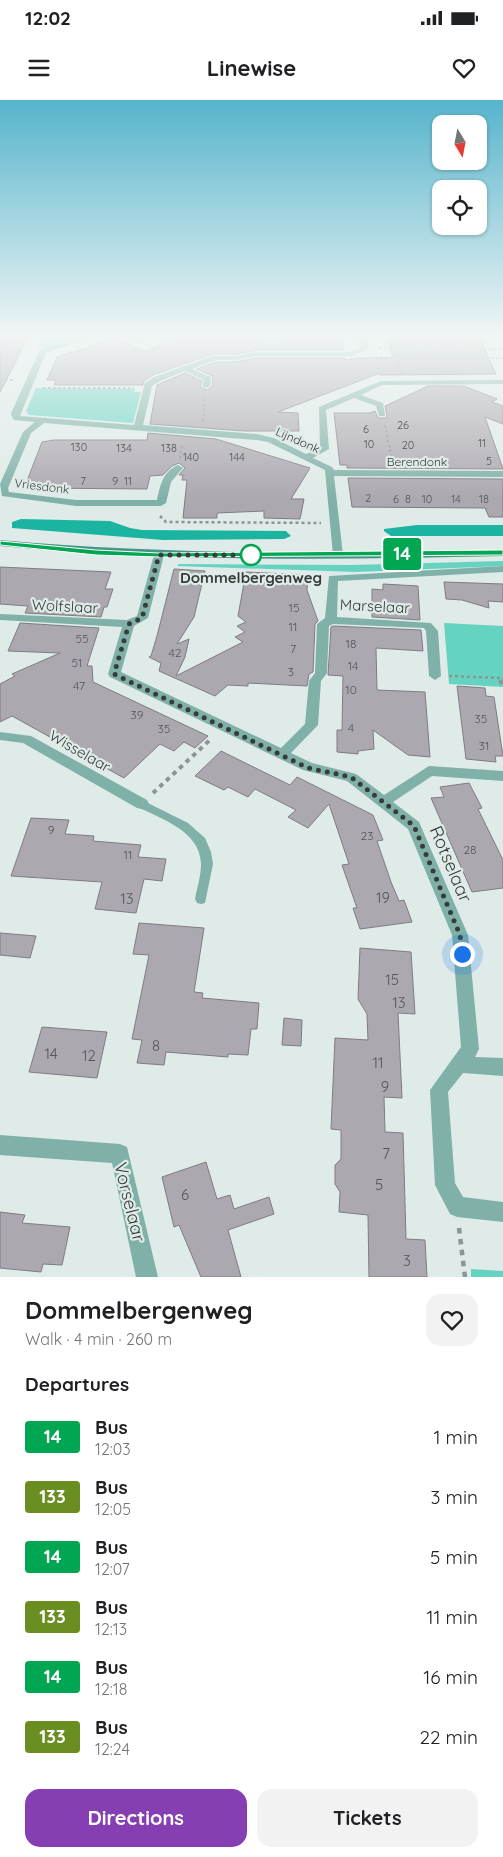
<!DOCTYPE html>
<meta charset="utf-8">
<style>
body{margin:0;font-family:Quicksand,sans-serif;background:#f2f2f2;color:#202124;height:100vh;display:flex;flex-direction:column;font-size:19px;white-space:nowrap}
*{box-sizing:border-box;margin:0}
p{font-size:16px;color:#757577}
.icon{flex:none;width:28px;height:28px;fill:none;stroke:currentColor;stroke-width:2;stroke-linecap:round;stroke-linejoin:round}
.map{position:relative;height:1177px;overflow:hidden}
.panel{display:flex;flex-direction:column;background:#fff;flex:1}
.panel>*{flex:none}
.badge{padding:0 10px;border-radius:4px;font-size:18px;line-height:32px}
.needle{width:32px;rotate:170deg}
.tools{position:absolute;left:432px;top:15px;display:grid;gap:10px}
.tools a{display:grid;place-items:center;width:55px;height:55px;border-radius:10px;background:#fff;box-shadow:0 1px 4px #0004;font-size:25px}
.you{position:absolute;width:25px;height:25px;margin:-12px;border:4px solid #fff;border-radius:50%;background:#1a73e8;box-shadow:0 0 0 8px #1a73e833}
.map>.badge{position:absolute;translate:-50% -50%;box-shadow:0 0 0 2px #fff}
h2{padding:0 25px;font-size:19px;line-height:45px}
.round{display:grid;place-items:center;flex:none;width:52px;height:52px;border-radius:15px;background:#f2f2f2}
.head{display:flex;align-items:center;justify-content:space-between;height:85px;padding:0 25px}
h1{font-size:24px;font-weight:700;line-height:38px}
.action{display:flex;gap:10px;margin-top:auto;padding:10px 25px}
.action a{flex:1;height:58px;border-radius:15px;background:#863fb2;color:#fff;font-size:20px;font-weight:700;line-height:58px;text-align:center}
.action a+a{background:#f2f2f2;color:#202124}
ul{padding:0;list-style:none}
li{display:flex;align-items:center;gap:15px;height:60px;padding:0 25px}
li div{flex:1}
li b{display:block;font-size:19px}
li em{font-style:normal}
li .badge{min-width:55px;font-weight:700;text-align:center}
.status{display:flex;justify-content:space-between;align-items:center;height:35px;padding:0 25px;background:#fff;direction:ltr}
.status svg{height:14px;fill:currentColor}
header{display:flex;justify-content:space-between;align-items:center;height:65px;padding:0 25px;background:#fff;font-size:22px;font-weight:700}
.map>svg:first-child{display:block}
.green{fill:#66d3c1}
.water{fill:#1bb4a1}
.building{fill:#aca8b0;stroke:#807b83}
.lines{fill:none;stroke-linecap:round;stroke-linejoin:round}
.path-far3{stroke:#8c9593;stroke-width:2;stroke-dasharray:2.5 2.5;stroke-linecap:butt}
.path-far2{stroke:#8c9593;stroke-width:2.5;stroke-dasharray:3 3;stroke-linecap:butt}
.path-far1{stroke:#8c9593;stroke-width:4;stroke-dasharray:4.5 4.5;stroke-linecap:butt}
.path{stroke:#8c9593;stroke-width:4.5;stroke-dasharray:5.5 5.5;stroke-linecap:butt}
.lane{fill:#80b1a8;fill-rule:evenodd}
.street{fill:#80b1a8;fill-rule:evenodd}
.secondary{fill:#459689;fill-rule:evenodd}
.line{fill:#00a651;stroke:#fff}
.walk{stroke:#373c3b;stroke-width:5;stroke-dasharray:0 9}
.stop-dot{fill:#fff;stroke:#00a651;stroke-width:2.5}
.labels{text-anchor:middle;dominant-baseline:central;stroke-width:4.5;stroke-linejoin:round;paint-order:stroke}
.far-number-label{font-size:11px;fill:#545758}
.far-street-label{font-size:12px;fill:#373c3b;stroke:#dfebe8}
.number-label{font-size:12px;fill:#545758}
.stop-label{font-size:15px;font-weight:bold;fill:#373c3b;stroke:#dfebe8}
.street-label{font-size:15px;fill:#373c3b;stroke:#dfebe8}
.near-number-label{font-size:15px;fill:#545758}
.near-street-label{font-size:18px;fill:#373c3b;stroke:#dfebe8}
</style>
<div class="status"><b>12:02</b><svg viewBox="0 0 49 12"><path d="M0 12V9h3v3zM5 12V6h3v6zM10 12V3h3v9zM15 12V0h3v12zM26 1h20v11H26zM47 4h2v5h-2z"/></svg></div>
<header><svg class="icon" aria-label="menu" viewBox="0 0 24 24"><path d="M4 6h16M4 12h16M4 18h16"/></svg>Linewise<svg class="icon" aria-label="heart" viewBox="0 0 24 24"><path d="M12 20l-8-8c-3-5 5-10 8-4 3-6 11-1 8 4z"/></svg></header>
<div class="map">
<svg width="503" height="1177" viewBox="0 0 503 1177">
<rect width="100%" height="100%" fill="#dfebe8"/>
<g class="green">
<polygon points="44,234 67,234 76,238 50,248 37,247"/>
<polygon points="36,288 135,289 134,292 141,292 133,323 29,315 26,311"/>
<polygon points="503,461 503,466 356,472 177,466 179,464 352,465"/>
<polygon points="444,523 503,526 503,587 449,584"/>
<polygon points="471,1169 503,1171 503,1177 471,1177"/>
</g>
<g class="water">
<polygon points="21,419 110,421 130,428 142,430 286,431 291,436 284,439 163,440 12,428 12,422"/>
<polygon points="417,425 503,425 503,436 391,436 384,431 384,429"/>
</g>
<g class="building">
<polygon points="288,234 341,234 344,250 256,250 236,254 212,254 153,275 144,281 143,285 54,285 56,280 47,280 57,257 111,240 116,240 145,251 187,237 199,235 231,235 231,239 278,240 288,239"/>
<polygon points="387,234 479,237 496,274 380,275 380,273 278,312 298,313 299,331 244,331 150,324 157,285 185,273 202,281 200,287 207,290 212,286 213,276 197,269 216,262 236,262 256,258 345,258 345,260 359,258 393,258"/>
<polygon points="0,238 28,238 0,292"/>
<polygon points="428,286 464,286 497,299 492,302 503,306 503,324 485,317 503,369 347,368 347,365 340,365 334,313 370,313 375,311 378,318 385,318 387,316 385,306"/>
<polygon points="148,333 216,339 310,368 291,399 304,399 300,419 264,418 264,411 217,413 217,418 183,418 187,380 182,380 183,375 179,375 185,368 179,363 172,366 163,375 150,376 147,389 36,388 37,385 25,386 42,342 54,340 147,340"/>
<polygon points="348,378 503,379 503,417 489,417 485,408 352,407"/>
<polygon points="0,467 111,472 105,489 113,489 107,507 104,507 101,517 25,513 28,506 0,504"/>
<polygon points="174,469 205,471 194,517 177,544 189,539 185,557 176,576 243,542 235,537 245,532 237,526 246,522 238,516 246,472 308,475 307,490 318,521 315,524 313,572 309,574 307,586 248,583 248,586 228,585 215,596 159,571 161,563 149,557 151,556 157,536"/>
<polygon points="444,482 503,484 503,502 488,501 489,508 462,500 446,499"/>
<polygon points="383,484 418,486 420,520 372,517 372,489 383,490"/>
<polygon points="20,523 99,528 87,566 92,566 93,582 208,636 195,648 184,642 174,651 160,644 124,678 12,616 0,622 0,584 15,576 12,574 60,553 8,551"/>
<polygon points="333,526 421,530 423,551 376,548 377,590 425,592 430,657 408,655 373,630 374,649 358,651 358,654 337,652 337,630 342,630 343,576 328,575 331,527"/>
<polygon points="457,586 485,588 486,596 494,597 503,656 495,656 496,662 466,659"/>
<polygon points="221,651 290,685 297,677 373,715 383,740 377,741 391,782 399,801 404,800 412,822 360,829 353,808 357,808 342,765 349,764 329,704 308,728 288,717 296,710 255,689 248,697 228,687 224,690 195,676"/>
<polygon points="469,683 482,708 478,709 503,760 503,788 472,792 431,698 444,697 440,687"/>
<polygon points="31,718 69,720 65,734 94,736 93,741 141,745 138,757 166,759 162,781 144,779 136,813 95,809 102,782 11,776"/>
<polygon points="139,823 204,828 194,892 203,893 202,898 259,903 257,929 251,929 248,955 228,954 228,957 166,952 164,965 137,963 142,940 132,939 149,855 133,854"/>
<polygon points="0,833 36,836 30,858 0,855"/>
<polygon points="360,848 411,852 415,914 398,913 402,998 384,997 385,1032 403,1033 406,1139 425,1140 427,1177 369,1177 368,1115 339,1112 340,1092 335,1084 335,1065 341,1059 341,1030 331,1029 335,938 368,940 367,914 358,899"/>
<polygon points="284,918 302,920 301,946 282,945"/>
<polygon points="42,927 107,932 97,978 29,972"/>
<polygon points="206,1062 217,1099 230,1095 234,1109 269,1097 274,1114 228,1130 241,1177 201,1177 179,1125 174,1127 162,1077"/>
<polygon points="0,1112 25,1115 22,1123 70,1127 62,1165 43,1164 41,1172 0,1168"/>
</g>
<g class="lines">
<g class="path-far3">
<polyline points="99,234 230,235"/>
<polyline points="131,234 130,238 152,248 186,235"/>
<polyline points="379,248 503,249"/>
<polyline points="375,257 397,257"/>
<polyline points="401,272 397,257 503,258"/>
<polyline points="0,280 15,280"/>
<polyline points="43,288 134,288"/>
<polyline points="203,321 205,297"/>
<polyline points="385,325 392,360"/>
<polyline points="180,358 182,344"/>
</g>
<g class="path-far2">
<polyline points="160,416 166,422 321,423"/>
<polyline points="449,576 499,578 500,581"/>
</g>
<g class="path-far1">
<polyline points="500,580 503,586"/>
<polyline points="153,693 212,638"/>
</g>
<polyline class="path" points="459,1128 465,1177"/>
<path class="lane" d="M142,700L188,723L205,738L211,752L213,764L205,803L201,804L197,803L195,799C197,788 201,776 201,764C200,731 163,720 138,707L136,704L138,701Z"/>
<g class="street">
<path d="M71,234H82L90,238L46,253L20,316L134,325L145,283L154,277L212,256H236L256,252H350L360,248L358,234H366L368,249L351,256H256L236,260H216L192,269L211,277L210,286L206,288L202,286L204,280L185,271L160,281L152,286L143,325L257,334L274,338L306,354L320,348L319,307L381,281L503,280V284L382,285L361,295L383,303L385,316H379L376,306L354,298L326,310L329,349L313,358L332,367L334,370L503,371V377L334,376L343,455L338,458L333,455L325,370L268,342L257,340L44,323L31,333L8,388L9,392L76,400H157C160,386 163,371 178,365L183,368L171,382L166,403L161,406H76L2,396L0,384L23,332L35,322L14,320L11,315L12,311L40,250L79,238Z"/>
<polygon points="240,234 248,234 248,235 244,237"/>
<polygon points="159,452 164,455 148,518 134,526 121,572 281,648 305,624 309,581 315,573 317,524 325,518 329,476 503,466 503,472 338,481 337,517 431,523 438,531 441,576 435,580 429,576 426,531 424,528 333,524 329,526 327,573 321,581 318,625 291,653 312,663 356,674 384,695 429,666 503,671 503,681 432,676 393,702 419,722 468,835 479,949 475,957 503,958 503,976 463,973 448,992 455,1083 463,1097 503,1102 503,1122 457,1117 450,1114 435,1085 430,990 461,947 452,835 408,729 347,681 303,670 110,577 108,574 122,527 0,520 0,514 127,520 137,516 154,455"/>
<polygon points="0,632 31,636 147,700 149,704 147,708 142,709 137,708 23,643 0,640"/>
<polygon points="0,1035 120,1044 127,1047 158,1177 136,1177 112,1063 0,1055"/>
</g>
<path class="secondary" d="M0,440C168,455 335,454 503,450V456C335,460 168,462 0,446Z"/>
</g>
<linearGradient id="sky" x2="0" y2="1"><stop stop-color="#56b4cc"/><stop offset="0.59" stop-color="#f1f6f5"/><stop offset="1" stop-color="#f1f6f5" stop-opacity="0"/></linearGradient>
<rect width="503" height="399" fill="url(#sky)"/>
<polygon class="line" points="0,441 96,450 159,453 503,450 503,455 159,457 96,455 0,445"/>
<g class="lines">
<polyline class="walk" points="251,455 159,455 142,518 129,524 114,574 308,668 351,677 414,726 460,835 462,854"/>
</g>
<circle class="stop-dot" cx="251" cy="455" r="10"/>
<g class="labels">
<g class="far-number-label">
<text x="403" y="325">26</text>
<text x="366" y="329">6</text>
<text x="482" y="343">11</text>
<text x="369" y="344">10</text>
<text x="408" y="345">20</text>
<text x="79" y="347">130</text>
<text x="124" y="348">134</text>
<text x="169" y="348">138</text>
<text x="191" y="357">140</text>
<text x="237" y="357">144</text>
<text x="489" y="361">5</text>
<text x="83" y="381">7</text>
<text x="115" y="381">9</text>
<text x="128" y="381">11</text>
<text x="368" y="398">2</text>
<text x="396" y="399">6</text>
<text x="408" y="399">8</text>
<text x="427" y="399">10</text>
<text x="456" y="399">14</text>
<text x="484" y="399">18</text>
</g>
<g class="far-street-label">
<text transform="translate(298 340) rotate(24)">Lijndonk</text>
<text x="417" y="361">Berendonk</text>
<text transform="translate(42 386) rotate(7)">Vriesdonk</text>
</g>
<g class="number-label">
<text x="294" y="507">15</text>
<text x="293" y="526">11</text>
<text x="82" y="538">55</text>
<text x="351" y="543">18</text>
<text x="293" y="548">7</text>
<text x="175" y="552">42</text>
<text x="77" y="562">51</text>
<text x="353" y="565">14</text>
<text x="291" y="571">3</text>
<text x="79" y="585">47</text>
<text x="351" y="589">10</text>
<text x="137" y="614">39</text>
<text x="481" y="618">35</text>
<text x="351" y="627">4</text>
<text x="164" y="628">35</text>
<text x="484" y="645">31</text>
<text x="51" y="729">9</text>
<text x="367" y="735">23</text>
<text x="470" y="749">28</text>
<text x="128" y="754">11</text>
</g>
<g class="stop-label">
<text x="251" y="477">Dommelbergenweg</text>
</g>
<g class="street-label">
<text transform="translate(65 506) rotate(3)">Wolfslaar</text>
<text transform="translate(375 506) rotate(3)">Marselaar</text>
<text transform="translate(80 651) rotate(30)">Wisselaar</text>
</g>
<g class="near-number-label">
<text x="383" y="797">19</text>
<text x="127" y="798">13</text>
<text x="392" y="879">15</text>
<text x="399" y="902">13</text>
<text x="156" y="945">8</text>
<text x="51" y="953">14</text>
<text x="89" y="955">12</text>
<text x="378" y="962">11</text>
<text x="385" y="986">9</text>
<text x="386" y="1053">7</text>
<text x="379" y="1084">5</text>
<text x="185" y="1094">6</text>
<text x="407" y="1160">3</text>
</g>
<g class="near-street-label">
<text transform="translate(451 764) rotate(67)">Rotselaar</text>
<text transform="translate(130 1102) rotate(76)">Vorselaar</text>
</g>
</g>
</svg>
<div class="tools">
<a><svg class="needle" viewBox="-14 -14 28 28"><path d="M0-13l5 13h-10z" fill="#e53935"/><path d="M0 13l5-13h-10z" fill="#757577"/></svg></a>
<a><svg class="icon" aria-label="locate" viewBox="0 0 24 24"><circle cx="12" cy="12" r="6"/><path d="M12 2v4M12 18v4M2 12h4M18 12h4"/></svg></a>
</div>
<div class="you" style="left:462px;top:854px"></div>
<b class="badge" style="left:402px;top:454px;background:#00a651;color:#fff">14</b>
</div>
<section class="panel">
<div class="head"><div><h1>Dommelbergenweg</h1><p>Walk · 4 min · 260 m</p></div><a class="round"><svg class="icon" aria-label="heart" viewBox="0 0 24 24"><path d="M12 20l-8-8c-3-5 5-10 8-4 3-6 11-1 8 4z"/></svg></a></div>
<h2>Departures</h2>
<ul>
<li><span class="badge" style="background:#00a651;color:#fff">14</span><div><b>Bus</b><p>12:03</p></div><em>1 min</em></li>
<li><span class="badge" style="background:#6b8e23;color:#fff">133</span><div><b>Bus</b><p>12:05</p></div><em>3 min</em></li>
<li><span class="badge" style="background:#00a651;color:#fff">14</span><div><b>Bus</b><p>12:07</p></div><em>5 min</em></li>
<li><span class="badge" style="background:#6b8e23;color:#fff">133</span><div><b>Bus</b><p>12:13</p></div><em>11 min</em></li>
<li><span class="badge" style="background:#00a651;color:#fff">14</span><div><b>Bus</b><p>12:18</p></div><em>16 min</em></li>
<li><span class="badge" style="background:#6b8e23;color:#fff">133</span><div><b>Bus</b><p>12:24</p></div><em>22 min</em></li>
</ul>
<div class="action"><a>Directions</a><a>Tickets</a></div>
</section>
